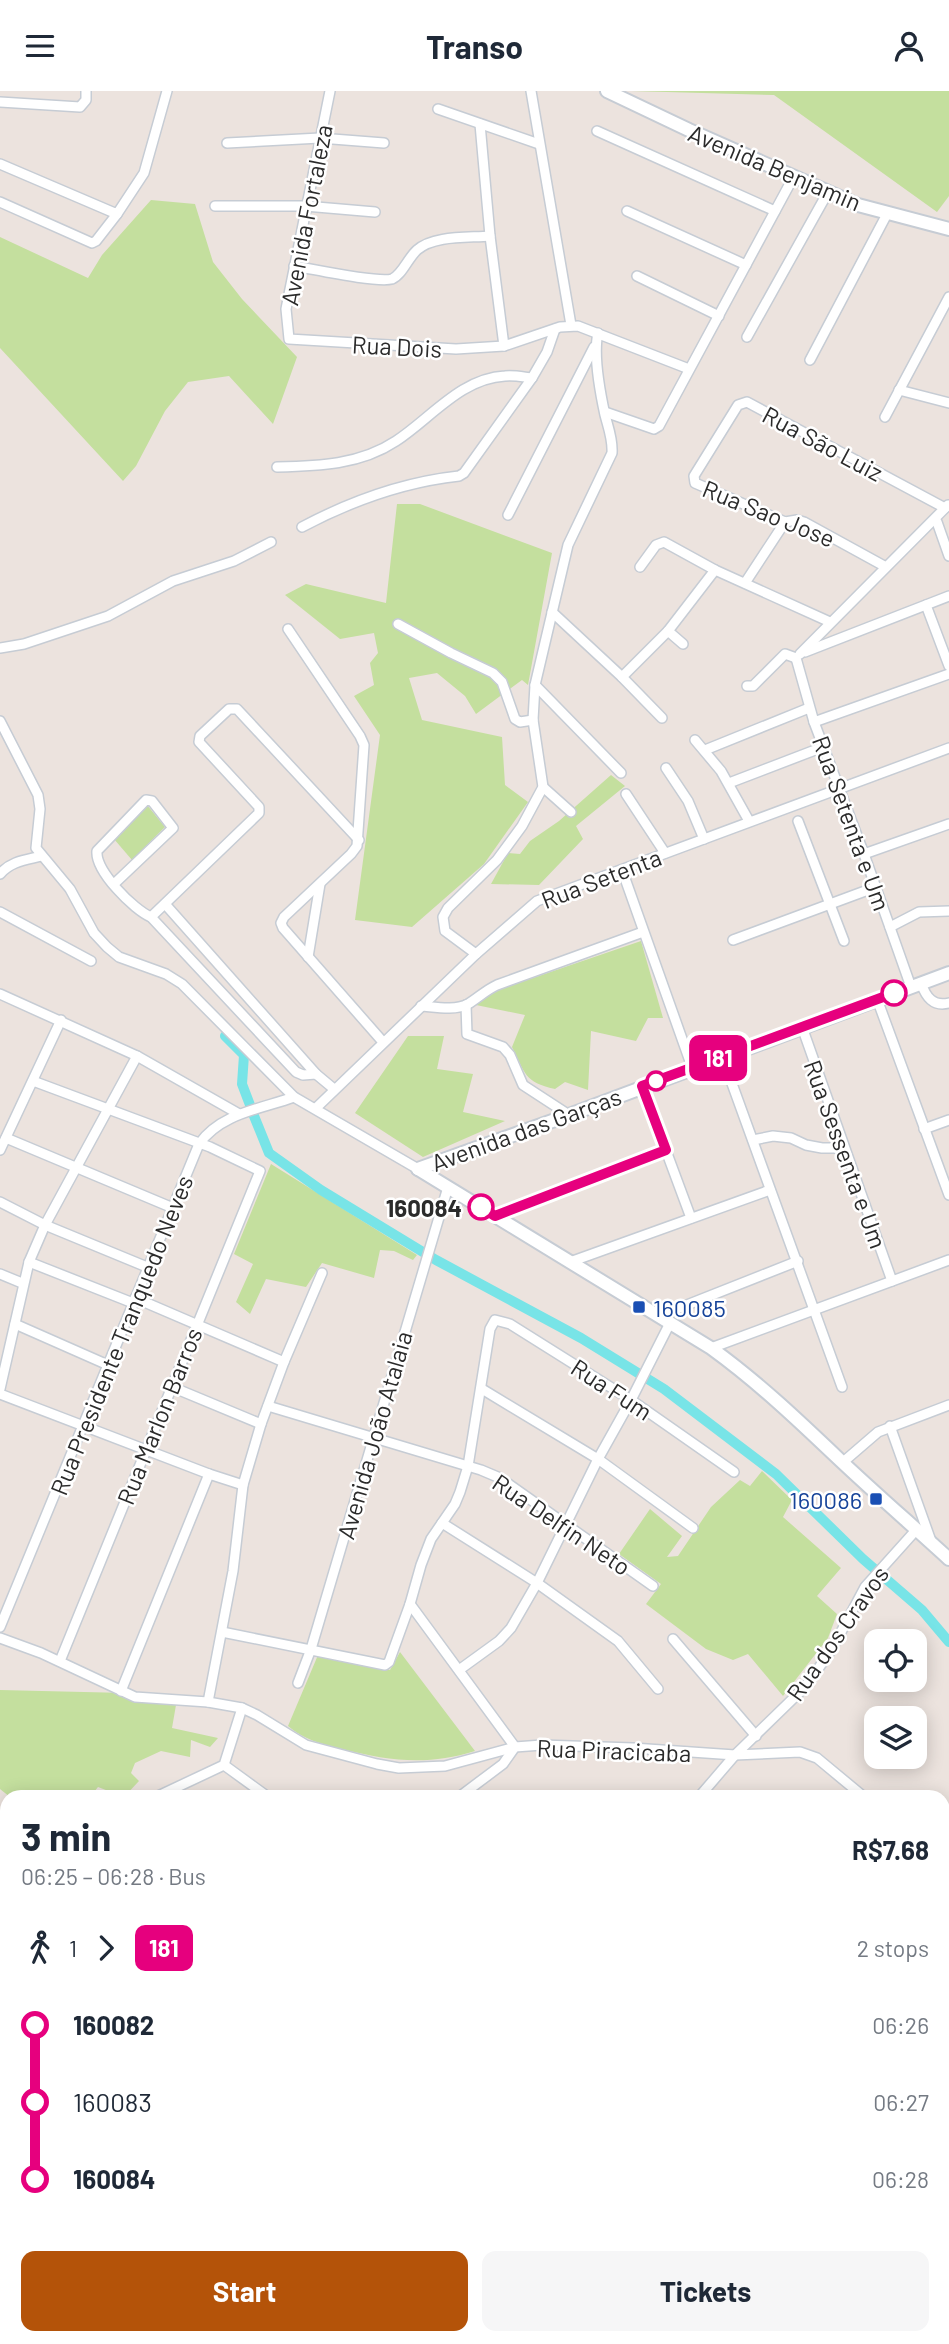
<!DOCTYPE html>
<meta charset="utf-8">
<style>
body{margin:0;font-family:Barlow,sans-serif;background:#f6f6f7;color:#1f2937;height:100vh;display:flex;flex-direction:column;font-size:26px;white-space:nowrap}
*{box-sizing:border-box;margin:0}
p{font-size:23px;color:#747a83}
.icon{flex:none;width:38px;height:38px;fill:none;stroke:currentColor;stroke-width:2;stroke-linecap:round;stroke-linejoin:round}
.map{position:relative;flex:1;overflow:hidden}
.drawer{position:absolute;left:0px;top:1699px;width:950px;height:555px;display:flex;flex-direction:column;background:#fff;border-radius:21px 21px 0 0;box-shadow:0 4px 18px #0003}
.drawer>*{flex:none}
.badge{padding:0 14px;border-radius:10px;font-size:24px;line-height:46px}
.controls{position:absolute;left:864px;top:1538px;display:grid;gap:14px}
.controls a{display:grid;place-items:center;width:63px;height:63px;border-radius:14px;background:#fff;box-shadow:0 4px 18px #0003;font-size:35px}
.map>.badge{position:absolute;translate:-50% -50%;box-shadow:0 0 0 4px #fff}
.legs{display:flex;align-items:center;gap:10px;height:77px;padding:0 21px;font-size:23px}
.legs p{margin-inline-start:auto}
.headline{display:flex;align-items:center;justify-content:space-between;height:119px;padding:0 21px}
h1{font-size:38px;font-weight:700;line-height:52px}
.primary-button{display:flex;gap:14px;margin-top:auto;padding:14px 21px}
.primary-button a{flex:1;height:80px;border-radius:14px;background:#b45309;color:#fff;font-size:28px;font-weight:700;line-height:80px;text-align:center}
.primary-button a+a{background:#f6f6f7;color:#1f2937}
ul{padding:0 21px;list-style:none}
li{display:flex;align-items:center;gap:24px;height:77px;font-size:26px}
li i{display:grid;place-items:center;width:10px;height:100%;margin:0 9px;background:currentColor}
li i::after{content:'';width:18px;height:18px;margin:-9px;border:5px solid;border-radius:50%;background:#fff}
li p{margin-inline-start:auto}
li:first-child i{background:linear-gradient(#0000 50%,currentColor 0)}
li:last-child i{background:linear-gradient(currentColor 50%,#0000 0)}
header{display:flex;justify-content:space-between;align-items:center;height:91px;padding:0 21px;background:#fff;font-size:32px;font-weight:700}
.map>svg:first-child{display:block}
.green{fill:#c4df9e}
.lines{fill:none;stroke-linecap:round;stroke-linejoin:round}
.canal{stroke:#78e4e7;stroke-width:10}
.street-casing{stroke:#c6ccd4;stroke-width:12}
.secondary-casing{stroke:#c6ccd4;stroke-width:16}
.street{stroke:#fff;stroke-width:9}
.secondary{stroke:#fff;stroke-width:12}
.line-1-casing{stroke:#fff;stroke-width:16}
.line-1{stroke:#e6007e;stroke-width:10}
.stop-1-dot{fill:#fff;stroke:#e6007e;stroke-width:3.5}
.transit-dot{fill:#1a4fb4;stroke:#fff;stroke-width:2.5}
.labels{text-anchor:middle;dominant-baseline:central;stroke-width:5;stroke-linejoin:round;paint-order:stroke}
.street-label{font-size:24px;fill:#2b2b2b;stroke:#fff}
.stop-label{font-size:24px;font-weight:bold;fill:#2b2b2b;stroke:#fff;text-anchor:end}
.transit-label{font-size:24px;fill:#164399;stroke:#fff;text-anchor:start}
</style>
<header><svg class="icon" aria-label="menu" viewBox="0 0 24 24"><path d="M4 6h16M4 12h16M4 18h16"/></svg>Transo<svg class="icon" aria-label="person" viewBox="0 0 24 24"><circle cx="12" cy="8" r="4"/><path d="M4 21q1-7 8-7t8 7"/></svg></header>
<div class="map">
<svg width="949" height="2253" viewBox="0 0 949 2253">
<rect width="100%" height="100%" fill="#ece3de"/>
<g class="green">
<polygon points="631,0 949,0 949,105 937,121 774,4"/>
<polygon points="151,109 195,113 213,171 242,208 297,266 273,333 229,285 188,291 165,320 136,375 123,390 0,257 0,146 88,187 102,164"/>
<polygon points="397,413 420,413 552,462 528,594 522,589 476,623 465,605 437,582 409,587 422,629 502,646 505,694 528,711 484,773 412,836 355,829 380,644 354,605 374,594 370,572 378,562 374,542 340,548 285,504 306,493 386,512"/>
<polygon points="611,684 625,695 576,735 583,748 539,794 491,793 508,762 520,763 530,750 559,730"/>
<polygon points="147,714 165,736 132,769 114,748"/>
<path d="M641,850L663,927H648L636,950L591,940L588,999L565,991L555,998C524,991 525,982 512,956L525,924L476,914L489,902Z"/>
<polygon points="408,945 444,945 437,978 473,983 463,1021 505,1030 423,1066 355,1022"/>
<polygon points="271,1073 417,1164 413,1169 394,1160 380,1159 374,1187 322,1172 306,1196 266,1188 250,1223 236,1211 253,1173 234,1163"/>
<polygon points="762,1380 792,1409 783,1426 841,1477 817,1505 837,1523 828,1547 783,1605 748,1563 733,1569 706,1558 646,1513 661,1493 619,1463 650,1418 682,1445 667,1466 678,1465 711,1416 740,1389 750,1395"/>
<path d="M400,1561L475,1660C428,1675 389,1670 342,1658C322,1653 304,1649 288,1635L318,1564L390,1579Z"/>
<polygon points="0,1599 126,1602 176,1614 172,1637 218,1647 210,1656 191,1649 190,1666 161,1660 135,1672 131,1682 139,1690 124,1706 98,1696 90,1706 40,1706 32,1701 29,1706 10,1706 0,1698"/>
<polygon points="0,1828 7,1839 7,1878 5,1875 0,1880"/>
<polygon points="943,1914 949,1927 949,2042 943,2045"/>
<polygon points="949,2055 949,2089 943,2089 943,2057"/>
<polygon points="943,2114 945,2123 949,2123 949,2253 773,2253 778,2247 943,2247"/>
<polygon points="361,2247 573,2247 574,2253 363,2253"/>
</g>
<g class="lines">
<g class="canal">
<polyline points="225,945 244,964 242,993 250,1014"/>
<polyline points="254,1025 269,1062 321,1099 436,1169 581,1247 664,1298 776,1383 863,1468 922,1519 949,1551"/>
</g>
<g class="street-casing">
<g id="street">
<polyline points="330,0 286,218 289,248 456,258 504,255 560,236 578,235 689,278"/>
<polyline points="531,0 571,234"/>
<polyline points="0,11 80,16 86,9 86,0"/>
<polyline points="438,18 539,53"/>
<polyline points="480,33 490,145 504,255"/>
<polyline points="597,40 775,120"/>
<polyline points="227,52 320,47 384,52"/>
<polyline points="0,73 117,123 144,82 167,0"/>
<polyline points="0,111 92,152 96,150 117,123"/>
<polyline points="215,115 305,115 375,121"/>
<polyline points="627,120 746,174"/>
<path d="M294,175C313,178 376,192 392,188C402,184 408,167 417,159C434,144 468,147 490,145"/>
<polyline points="637,185 719,225"/>
<polyline points="747,246 828,101"/>
<polyline points="810,269 887,123"/>
<polyline points="899,299 949,312"/>
<polyline points="605,321 654,338 659,335 794,85"/>
<polyline points="885,326 949,206"/>
<path d="M277,376C318,375 360,374 396,350C430,328 461,287 505,285C514,284 523,286 532,287"/>
<polyline points="508,424 594,256"/>
<polyline points="937,431 949,465"/>
<path d="M302,436C351,410 404,391 459,385L464,382L532,287L547,261L555,238"/>
<polyline points="640,476 656,454 664,451 715,479 830,531"/>
<polyline points="886,476 804,431 797,429 785,431 695,392 694,385 738,314 747,311 945,417"/>
<polyline points="745,492 785,431"/>
<polyline points="926,514 949,575"/>
<polyline points="552,521 622,586 662,627"/>
<polyline points="398,533 451,562 493,582 502,591 515,628 520,631 533,629"/>
<polyline points="288,538 360,645 364,654 357,755 351,763 284,826 281,832 283,837 383,951"/>
<polyline points="668,540 683,553"/>
<polyline points="0,557 24,553 108,525 173,490 234,470 271,451"/>
<polyline points="805,561 949,505"/>
<polyline points="800,563 948,414"/>
<polyline points="796,567 814,631 864,763 911,896"/>
<polyline points="622,586 668,540 715,479"/>
<polyline points="535,594 621,682"/>
<polyline points="747,595 753,595 785,563 796,567"/>
<polyline points="0,630 38,704 40,718 36,757 70,798 94,842 107,856 119,866 166,883 182,893 294,1006 418,1078"/>
<polyline points="814,631 949,583"/>
<polyline points="695,649 721,680 749,730"/>
<polyline points="705,659 809,617"/>
<polyline points="666,677 688,710 704,748"/>
<polyline points="729,692 823,656"/>
<polyline points="543,696 571,721"/>
<polyline points="626,703 665,762"/>
<polyline points="798,730 844,850"/>
<polyline points="864,763 949,733"/>
<polyline points="622,779 692,976"/>
<path d="M0,783C11,770 26,769 42,765"/>
<path d="M114,793L173,737L152,710L146,709L97,760C95,780 134,819 151,826L296,981L303,984L316,983"/>
<polyline points="165,813 316,983 334,998"/>
<polyline points="0,821 91,870"/>
<polyline points="151,826 259,722 259,716 199,651 200,645 229,618 237,618 359,749"/>
<polyline points="890,836 919,821 949,820"/>
<polyline points="733,849 876,796"/>
<path d="M476,863L445,840L443,826L448,817L497,769L522,735L543,696L533,629L535,594L568,454L612,362C613,348 608,336 605,324C600,301 593,264 598,242"/>
<polyline points="308,866 320,793"/>
<path d="M921,892C926,906 933,916 949,912"/>
<polyline points="0,903 137,965 239,1023"/>
<polyline points="877,908 949,1104"/>
<polyline points="466,914 467,943 503,956 510,964 523,994 569,1024"/>
<path d="M421,915C435,916 455,920 468,913C478,907 486,899 497,894L643,841"/>
<polyline points="802,936 892,1190"/>
<polyline points="722,965 842,1296"/>
<polyline points="33,990 210,1056 260,1080 60,1570"/>
<polyline points="642,995 691,1127"/>
<polyline points="316,1017 476,863 537,810 949,657"/>
<polyline points="924,1038 949,1029"/>
<polyline points="6,1047 173,1117"/>
<polyline points="753,1049 773,1045 791,1047 806,1054 822,1057 843,1057"/>
<polyline points="0,1059 61,929"/>
<polyline points="0,1111 45,1134 147,1176"/>
<polyline points="495,1125 666,1059"/>
<polyline points="29,1171 133,1212"/>
<polyline points="570,1171 770,1099"/>
<polyline points="0,1183 22,1192"/>
<polyline points="135,1207 284,1271"/>
<polyline points="659,1225 798,1170"/>
<polyline points="15,1233 108,1274"/>
<polyline points="711,1257 949,1169"/>
<polyline points="172,1296 261,1333"/>
<polyline points="0,1298 29,1171 45,1134 137,965"/>
<polyline points="482,1298 598,1368 693,1437"/>
<polyline points="0,1303 209,1383 243,1394"/>
<polyline points="268,1315 481,1379 500,1387 653,1495"/>
<polyline points="890,1335 931,1450"/>
<polyline points="842,1372 878,1341 949,1314"/>
<polyline points="442,1432 537,1492 618,1550 658,1598"/>
<polyline points="410,1513 515,1656"/>
<path d="M0,1536L199,1053C221,1022 261,1018 294,1006"/>
<polyline points="222,1541 385,1574 389,1571 410,1513 421,1474 431,1448 455,1413 460,1401 468,1375 490,1238 495,1229 510,1233 631,1309 734,1381"/>
<polyline points="0,1547 41,1562 135,1606 208,1611 242,1617 257,1624 306,1654 377,1673 399,1677 445,1675 515,1656 542,1654 633,1657 735,1664 800,1661 817,1667 864,1706"/>
<polyline points="673,1548 756,1645"/>
<polyline points="459,1579 499,1550 511,1537 537,1492 598,1368 631,1309 670,1232"/>
<polyline points="298,1592 311,1558 448,1096"/>
<polyline points="121,1600 209,1383"/>
<polyline points="208,1611 233,1480 243,1394 261,1333 284,1271 322,1182"/>
<polyline points="224,1674 268,1706"/>
<polyline points="156,1706 224,1674 242,1617"/>
<polyline points="434,1706 444,1706"/>
<polyline points="459,1706 503,1673 515,1656"/>
<polyline points="699,1706 735,1664 806,1595 832,1558 865,1496 917,1438"/>
<polyline points="943,1769 949,1773"/>
<polyline points="0,1799 7,1793"/>
<polyline points="0,1816 7,1827"/>
<polyline points="943,1846 949,1842"/>
<polyline points="943,1907 949,1904"/>
<polyline points="0,1961 7,1958"/>
<polyline points="943,2054 949,2051"/>
<polyline points="0,2172 7,2173"/>
<polyline points="27,2247 28,2253"/>
<polyline points="92,2247 93,2253"/>
<polyline points="157,2247 157,2253"/>
<polyline points="355,2247 357,2253"/>
</g>
</g>
<g class="secondary-casing">
<g id="secondary">
<polyline points="607,0 689,39 858,114 949,138"/>
<path d="M418,1078L711,1257C758,1291 799,1330 841,1370C876,1403 913,1435 949,1468"/>
<polyline points="418,1078 569,1024 949,882"/>
</g>
</g>
<use href="#street" class="street"/>
<use href="#secondary" class="secondary"/>
</g>
<g class="lines">
<g class="line-1-casing">
<polyline id="line-1" points="481,1116 495,1125 666,1059 642,995 894,902"/>
</g>
<use href="#line-1" class="line-1"/>
</g>
<g class="stop-1-dot">
<circle cx="894" cy="902" r="12"/>
<circle cx="656" cy="990" r="9"/>
<circle cx="481" cy="1116" r="12"/>
</g>
<g class="transit-dot">
<rect x="632" y="1209" width="14" height="14" rx="3.5"/>
<rect x="869" y="1401" width="14" height="14" rx="3.5"/>
</g>
<g class="labels">
<g class="street-label">
<text transform="translate(775 76) rotate(23)">Avenida Benjamin</text>
<text transform="translate(306 124) rotate(-79)">Avenida Fortaleza</text>
<text transform="translate(397 255) rotate(3)">Rua Dois</text>
<text transform="translate(823 352) rotate(28)">Rua São Luiz</text>
<text transform="translate(769 422) rotate(22)">Rua Sao Jose</text>
<text transform="translate(852 732) rotate(70)">Rua Setenta e Um</text>
<text transform="translate(601 787) rotate(-21)">Rua Setenta</text>
<text transform="translate(526 1038) rotate(-20)">Avenida das Garças</text>
<text transform="translate(846 1063) rotate(70)">Rua Sessenta e Um</text>
<text transform="translate(121 1244) rotate(-68)">Rua Presidente Tranquedo Neves</text>
<text transform="translate(612 1298) rotate(33)">Rua Fum</text>
<text transform="translate(159 1325) rotate(-68)">Rua Marlon Barros</text>
<text transform="translate(374 1344) rotate(-74)">Avenida João Atalaia</text>
<text transform="translate(562 1433) rotate(34)">Rua Delfin Neto</text>
<text transform="translate(837 1542) rotate(-55)">Rua dos Cravos</text>
<text transform="translate(614 1659) rotate(2)">Rua Piracicaba</text>
</g>
<g class="stop-label">
<text x="462" y="1116">160084</text>
</g>
<g class="transit-label">
<text x="653" y="1216">160085</text>
<text x="862" y="1408" text-anchor="end">160086</text>
</g>
</g>
</svg>
<div class="controls">
<a><svg class="icon" aria-label="locate" viewBox="0 0 24 24"><circle cx="12" cy="12" r="6"/><path d="M12 2v4M12 18v4M2 12h4M18 12h4"/></svg></a>
<a><svg class="icon" aria-label="layers" viewBox="0 0 24 24"><path d="M12 4l9 5-9 5-9-5zM3 14l9 5 9-5"/></svg></a>
</div>
<b class="badge" style="left:718px;top:967px;background:#e6007e;color:#fff">181</b>
<section class="drawer">
<div class="headline"><div><h1>3 min</h1><p>06:25 – 06:28 · Bus</p></div><b>R$7.68</b></div>
<div class="legs"><svg class="icon" aria-label="walk" viewBox="0 0 24 24"><circle cx="13" cy="4" r="2"/><path d="M13 8l-2 6 4 7M11 14l-3 7M7 12l3-4h3l4 4"/></svg>1<svg class="icon" aria-label="forward" viewBox="0 0 24 24"><path d="M9 5l7 7-7 7"/></svg><b class="badge" style="background:#e6007e;color:#fff">181</b><p>2 stops</p></div>
<ul>
<li><i style="color:#e6007e"></i><b>160082</b><p>06:26</p></li>
<li><i style="color:#e6007e"></i><span>160083</span><p>06:27</p></li>
<li><i style="color:#e6007e"></i><b>160084</b><p>06:28</p></li>
</ul>
<div class="primary-button"><a>Start</a><a>Tickets</a></div>
</section>
</div>
